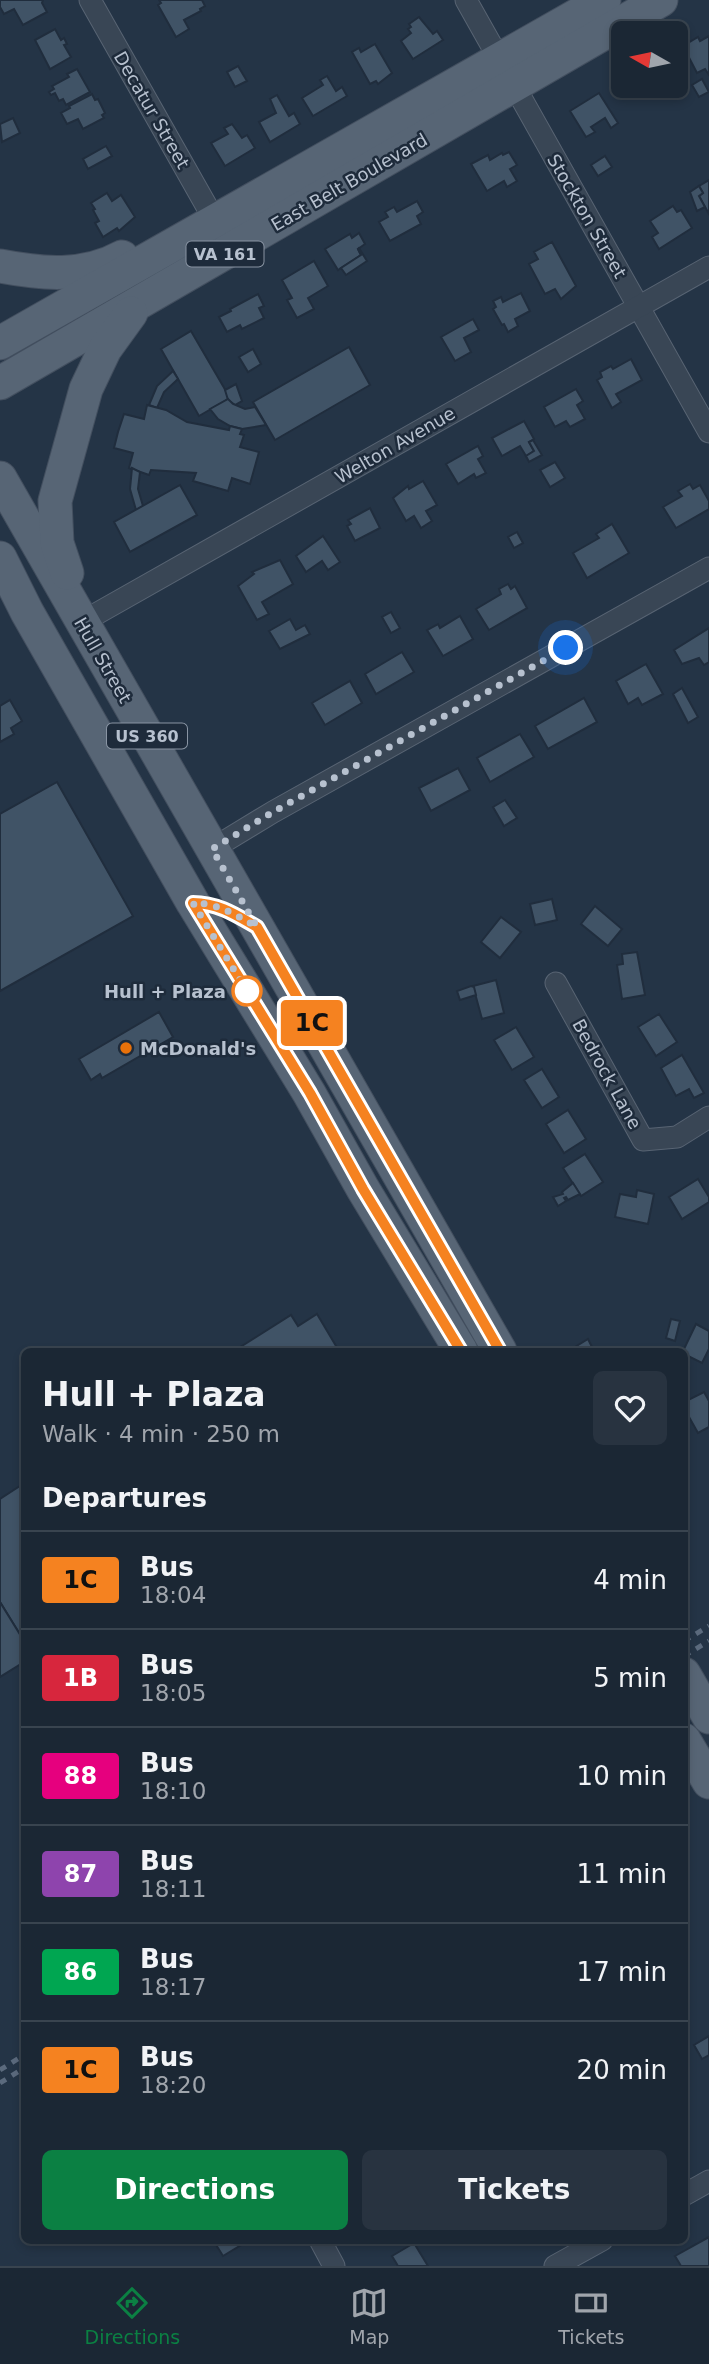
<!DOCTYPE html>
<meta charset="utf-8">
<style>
body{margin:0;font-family:"DejaVu Sans",sans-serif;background:#283340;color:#f1f3f6;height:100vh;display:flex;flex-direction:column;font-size:26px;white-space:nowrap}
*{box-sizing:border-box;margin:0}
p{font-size:23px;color:#a0a5ac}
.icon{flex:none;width:38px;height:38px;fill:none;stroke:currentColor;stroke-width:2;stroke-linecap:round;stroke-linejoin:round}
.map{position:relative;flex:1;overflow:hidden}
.side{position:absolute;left:21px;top:1348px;width:667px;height:896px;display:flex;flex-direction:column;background:#1b2734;border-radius:10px;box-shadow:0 4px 10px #0003,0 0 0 2px #39444f}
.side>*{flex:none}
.badge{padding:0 14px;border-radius:5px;font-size:24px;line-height:46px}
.needle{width:46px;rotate:279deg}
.controls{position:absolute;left:611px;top:21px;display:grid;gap:14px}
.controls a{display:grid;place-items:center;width:77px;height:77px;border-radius:10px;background:#1b2734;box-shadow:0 4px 10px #0003,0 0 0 2px #39444f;font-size:35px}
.you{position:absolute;width:35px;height:35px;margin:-18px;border:5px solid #fff;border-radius:50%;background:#1a73e8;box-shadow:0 0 0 10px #1a73e833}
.map>.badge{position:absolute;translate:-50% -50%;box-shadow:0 0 0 4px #fff}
h2{padding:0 21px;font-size:26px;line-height:63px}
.round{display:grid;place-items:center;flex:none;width:74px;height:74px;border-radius:10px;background:#283340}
.summary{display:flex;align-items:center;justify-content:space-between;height:119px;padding:0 21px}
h1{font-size:33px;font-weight:600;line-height:52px}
.cta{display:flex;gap:14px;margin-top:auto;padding:14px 21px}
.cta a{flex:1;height:80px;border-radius:10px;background:#0b8043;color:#fff;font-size:28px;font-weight:600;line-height:80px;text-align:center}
.cta a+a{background:#283340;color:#f1f3f6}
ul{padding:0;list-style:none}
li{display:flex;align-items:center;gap:21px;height:98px;padding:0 21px;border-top:2px solid #39444f}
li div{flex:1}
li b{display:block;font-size:26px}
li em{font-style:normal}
li .badge{min-width:77px;font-weight:700;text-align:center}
.menu{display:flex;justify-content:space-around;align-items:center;height:98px;border-top:2px solid #39444f;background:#1b2734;font-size:19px;color:#a0a5ac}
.menu a{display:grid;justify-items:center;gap:4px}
.menu .active{color:#0b8043}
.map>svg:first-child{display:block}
.building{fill:#405366;stroke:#202d3d;stroke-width:2}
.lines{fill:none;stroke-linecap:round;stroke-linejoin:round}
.minor-casing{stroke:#586473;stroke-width:23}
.primary-casing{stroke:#434f5f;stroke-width:35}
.minor{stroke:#394655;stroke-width:21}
.primary{stroke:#576575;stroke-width:33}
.rail{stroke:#5b6a7d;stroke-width:5;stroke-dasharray:7 7;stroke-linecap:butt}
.line-casing{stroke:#fff;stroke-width:16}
.line{stroke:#f58220;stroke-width:10}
.walk{stroke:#b7c1cf;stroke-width:7;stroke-dasharray:0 12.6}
.stop-dot{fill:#fff;stroke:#f58220;stroke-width:3.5}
.food-dot{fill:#e8710a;stroke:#1e2b3b;stroke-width:2.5}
.labels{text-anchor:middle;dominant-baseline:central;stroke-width:5;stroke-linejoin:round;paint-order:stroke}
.shield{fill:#1e2b3b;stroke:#8994a3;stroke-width:2}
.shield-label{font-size:16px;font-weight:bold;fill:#b7c1cf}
.street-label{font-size:18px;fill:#b7c1cf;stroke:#1e2b3b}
.stop-label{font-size:18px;font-weight:bold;fill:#b7c1cf;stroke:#1e2b3b;text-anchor:end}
.poi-label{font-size:18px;font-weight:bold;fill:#b7c1cf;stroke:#1e2b3b;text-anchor:start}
</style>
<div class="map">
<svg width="709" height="2266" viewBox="0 0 709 2266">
<rect width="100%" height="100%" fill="#243446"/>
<g class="building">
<polygon points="0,0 43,0 42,3 47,12 23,25 14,9 4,14 0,7"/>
<polygon points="159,0 202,0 205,6 200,9 201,11 184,20 189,29 176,37 158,5 161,3"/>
<polygon points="419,17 433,34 437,31 443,40 413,59 401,41 411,33 408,29 411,27 409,24"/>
<polygon points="55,29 61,40 64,38 67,44 64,45 71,57 50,69 35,40"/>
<polygon points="709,36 709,75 705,69 697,73 683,46 698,37 700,41"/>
<polygon points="375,44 392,73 378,84 376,81 370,84 352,52 359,48 361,52"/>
<polygon points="238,66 247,81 235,87 227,72"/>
<polygon points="77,69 90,92 66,105 63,99 59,101 55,93 51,95 49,92 54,89 52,86 69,77 67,74"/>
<polygon points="676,69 684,84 682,85 684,89 668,98 661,86 676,86"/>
<polygon points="327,76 336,91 342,87 347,96 313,116 302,98 323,85 320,80"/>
<polygon points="702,79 709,92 699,97 692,85"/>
<polygon points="599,93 618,123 611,128 605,118 591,127 595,132 586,137 570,111"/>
<polygon points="92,94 95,100 98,99 105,113 102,115 104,118 83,129 78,119 67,124 61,113 70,108 69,106"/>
<polygon points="277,95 289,116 294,113 300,124 270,142 259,122 276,113 270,99"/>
<polygon points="13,118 20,133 2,142 0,124"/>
<polygon points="232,124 242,138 247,135 255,148 225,166 211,143 228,134 224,128"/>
<polygon points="106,146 112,156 88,169 83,159"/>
<polygon points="509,152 517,165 510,169 517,181 507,187 504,181 487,191 471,164 488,155 490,160 502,153 503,155"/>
<polygon points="605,156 612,167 598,176 591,165"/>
<polygon points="709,180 709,214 699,196 703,193 699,186"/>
<polygon points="699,186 703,193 699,196 705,207 697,211 690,192"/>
<polygon points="107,193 112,201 121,195 135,217 119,231 117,228 103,237 95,223 99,221 93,210 95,209 91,203"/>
<polygon points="417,201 423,212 417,216 421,224 390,241 379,222 388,217 385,212 394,207 397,212"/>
<polygon points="673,206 677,212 681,210 692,228 659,249 652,237 658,233 650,221"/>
<polygon points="359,233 365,244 358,249 361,255 338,270 325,249 350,234 352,238"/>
<polygon points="552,242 576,286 561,299 555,289 545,294 529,264 538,259 534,252"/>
<polygon points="359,248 367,261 346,275 341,268 361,255 358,249"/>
<polygon points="314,261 328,286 308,298 314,309 297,318 287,300 292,298 282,280"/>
<polygon points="521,293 530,311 515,319 518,326 508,332 504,324 502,325 493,309 496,307 493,301 501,297 503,302"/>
<polygon points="258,294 264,306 259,308 264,318 242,329 240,325 227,332 219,317 231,311 230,309"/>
<polygon points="473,319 479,330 464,338 471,352 455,361 441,337"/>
<polygon points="191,331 230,398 199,416 161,349"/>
<polygon points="349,347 370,385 275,440 253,402"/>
<polygon points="253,349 261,364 248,372 239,357"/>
<polygon points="631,359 642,380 616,394 621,402 612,408 597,380 602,377 600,372 611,366 613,369"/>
<polygon points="173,371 178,379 164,392 157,408 149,405 157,386"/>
<polygon points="236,384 242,401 235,405 228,400 225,390"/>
<polygon points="576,389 583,401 577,405 585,419 570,427 566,421 555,427 544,407"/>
<polygon points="228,399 233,404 245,409 255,407 266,425 242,429 230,426 218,419 210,409"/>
<polygon points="147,405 166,410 187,422 229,430 230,426 242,429 240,434 244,435 240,447 259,452 250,484 232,478 228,491 193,481 196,473 151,470 149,475 129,468 133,453 114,448 118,432 124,414 144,419"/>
<polygon points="524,421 534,439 529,442 534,451 526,456 520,446 502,456 492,438"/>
<polygon points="533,440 542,455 529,462 526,456 534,451 529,442"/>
<polygon points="478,446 483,456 478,459 486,473 476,478 474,474 458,484 446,464"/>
<polygon points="555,462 565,478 550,487 540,470"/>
<polygon points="132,468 140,472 138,489 143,506 136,510 130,489"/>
<polygon points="423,481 437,505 426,511 432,521 421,528 414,516 406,521 393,498 408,486 409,489"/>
<polygon points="690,484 693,489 700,485 709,501 709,509 676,528 663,507 682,496 678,491"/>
<polygon points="180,485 197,515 130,552 114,522"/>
<polygon points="370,508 380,528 355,541 347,526 351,524 348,520"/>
<polygon points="612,524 629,553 587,578 573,553 599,538 596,534"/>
<polygon points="517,532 523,543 514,548 508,537"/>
<polygon points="323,536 340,562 328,570 322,561 306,572 296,556"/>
<polygon points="280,560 293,584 262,602 269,614 257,620 238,586 254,574 252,572"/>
<polygon points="508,584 511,589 515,586 527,608 489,630 476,609 501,594 499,589"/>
<polygon points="391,612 400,628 391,633 382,617"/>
<polygon points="460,616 473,639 443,656 427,630 438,624 440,628"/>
<polygon points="290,619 296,630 305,625 310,634 280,649 269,631"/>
<polygon points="709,628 709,662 704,665 699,658 682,664 674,650"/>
<polygon points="402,652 414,672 376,694 365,674"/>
<polygon points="646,664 663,694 642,705 638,698 628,704 616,681"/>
<polygon points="350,681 362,703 325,725 312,703"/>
<polygon points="682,688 698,717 688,723 673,694"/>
<polygon points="584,698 597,722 548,749 535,726"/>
<polygon points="10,700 22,721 11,728 14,734 0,742 0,706"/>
<polygon points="520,734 534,757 490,782 477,758"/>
<polygon points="458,768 470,790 431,811 419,788"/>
<polygon points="57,782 133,916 0,991 0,814"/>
<polygon points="505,800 517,818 504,826 493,807"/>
<polygon points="552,899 557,920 535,925 530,904"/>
<polygon points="595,906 622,929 608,946 581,924"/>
<polygon points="501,917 521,932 500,958 481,942"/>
<polygon points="637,952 645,995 622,999 617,965 623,964 622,954"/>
<polygon points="496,980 504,1013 482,1019 473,986"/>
<polygon points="471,986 474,987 476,995 460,1000 457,991"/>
<polygon points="159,1012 173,1037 102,1078 100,1074 91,1080 79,1059"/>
<polygon points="659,1014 677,1042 656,1056 638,1027"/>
<polygon points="516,1027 534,1057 512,1070 494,1040"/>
<polygon points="682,1055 704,1093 694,1098 689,1089 676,1096 661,1068"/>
<polygon points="542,1069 559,1097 542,1108 524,1080"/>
<polygon points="568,1110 586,1139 564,1153 546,1124"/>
<polygon points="585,1154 603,1182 581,1196 563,1168"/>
<polygon points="698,1179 709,1197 709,1202 682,1219 669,1197"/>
<polygon points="573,1183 580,1194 568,1200 566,1197 564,1198 566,1201 558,1206 553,1197 563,1194 562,1192"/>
<polygon points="637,1190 654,1194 648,1224 615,1217 620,1194 636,1197"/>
<polygon points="317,1314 339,1351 234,1351 291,1315 298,1326"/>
<polygon points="671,1319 680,1321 675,1341 666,1338"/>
<polygon points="696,1324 709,1331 709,1349 702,1363 684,1354 683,1351"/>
<polygon points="588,1339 594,1351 577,1351 575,1347"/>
<polygon points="704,1392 709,1401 709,1427 698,1433 684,1408 684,1402"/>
<polygon points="23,1484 24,1487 24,1641 0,1602 0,1499"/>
<polygon points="0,1602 24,1641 24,1662 0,1677"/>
<polygon points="709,2036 709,2055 702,2059 694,2045"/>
<polygon points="709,2237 709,2266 681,2266 675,2256"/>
<polygon points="213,2240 245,2240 246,2242 223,2256"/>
<polygon points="414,2243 428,2266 398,2266 392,2256"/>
</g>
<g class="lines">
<g class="minor-casing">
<g id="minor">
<polyline points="90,0 215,221"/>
<polyline points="466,0 709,432"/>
<polyline points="82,622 709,267"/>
<polyline points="212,849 273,812 709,568"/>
<polyline points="556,983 643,1140 677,1137 709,1117"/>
<polyline points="684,2195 709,2181"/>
<polyline points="320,2240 334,2266"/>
<polyline points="555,2266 602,2240"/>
</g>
</g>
<g class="primary-casing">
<g id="primary">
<path d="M0,266C41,274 84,278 122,257"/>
<polyline points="0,343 604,0"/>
<polyline points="0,383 661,0"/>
<polyline points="0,478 500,1351"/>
<polyline points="0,558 27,612 193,903 309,1093 363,1189 461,1351"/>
<polyline points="67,573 57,543 55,501 86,389 105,349 131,313"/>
<polyline points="684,1674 709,1717"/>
<polyline points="684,1740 709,1782"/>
</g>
</g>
<use href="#minor" class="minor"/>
<use href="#primary" class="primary"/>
<g class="rail">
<polyline points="684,1641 709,1626"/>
<polyline points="684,1656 709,1641"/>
<polyline points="0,2070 24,2055"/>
<polyline points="0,2083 24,2068"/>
</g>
</g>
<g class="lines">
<g class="line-casing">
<path id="line" d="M461,1351L363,1189L310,1093L193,903C218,903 236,915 257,927L500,1351"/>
</g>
<use href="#line" class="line"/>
<path class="walk" d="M247,991L250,996L193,903C218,903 236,915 257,927L212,849L273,812L566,648"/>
</g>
<circle class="stop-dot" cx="247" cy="991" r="14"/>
<circle class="food-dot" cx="126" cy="1048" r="7"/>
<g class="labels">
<g class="shield">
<rect x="186.5" y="241.5" width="77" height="25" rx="5"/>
<rect x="107" y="723.5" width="80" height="25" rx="5"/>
</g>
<g class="shield-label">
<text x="225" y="254">VA 161</text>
<text x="147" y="736">US 360</text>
</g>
<g class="street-label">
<text transform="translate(152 110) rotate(60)">Decatur Street</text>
<text transform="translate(349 182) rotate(-30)">East Belt Boulevard</text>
<text transform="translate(587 216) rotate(60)">Stockton Street</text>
<text transform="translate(395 445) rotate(-30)">Welton Avenue</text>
<text transform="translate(103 660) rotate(60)">Hull Street</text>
<text transform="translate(607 1074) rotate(61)">Bedrock Lane</text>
</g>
<g class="stop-label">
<text x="226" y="991">Hull + Plaza</text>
</g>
<g class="poi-label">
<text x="140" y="1048">McDonald's</text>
</g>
</g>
</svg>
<div class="controls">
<a><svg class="needle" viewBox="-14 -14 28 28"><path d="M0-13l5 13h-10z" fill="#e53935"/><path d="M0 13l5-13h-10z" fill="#a0a5ac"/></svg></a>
</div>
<div class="you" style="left:566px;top:648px"></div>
<b class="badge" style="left:312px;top:1023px;background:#f58220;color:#111">1C</b>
<section class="side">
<div class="summary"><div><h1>Hull + Plaza</h1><p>Walk · 4 min · 250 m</p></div><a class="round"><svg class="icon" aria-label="heart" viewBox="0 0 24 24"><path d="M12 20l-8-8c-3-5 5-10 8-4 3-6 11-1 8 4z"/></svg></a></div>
<h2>Departures</h2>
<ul>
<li><span class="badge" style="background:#f58220;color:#111">1C</span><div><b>Bus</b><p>18:04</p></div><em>4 min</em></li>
<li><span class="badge" style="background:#d7263d;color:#fff">1B</span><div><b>Bus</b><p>18:05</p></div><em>5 min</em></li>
<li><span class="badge" style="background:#e6007e;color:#fff">88</span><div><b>Bus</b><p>18:10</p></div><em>10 min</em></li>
<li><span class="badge" style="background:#8e44ad;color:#fff">87</span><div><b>Bus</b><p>18:11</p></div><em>11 min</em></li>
<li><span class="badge" style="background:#00a651;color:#fff">86</span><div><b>Bus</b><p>18:17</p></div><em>17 min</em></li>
<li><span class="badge" style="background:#f58220;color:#111">1C</span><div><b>Bus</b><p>18:20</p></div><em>20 min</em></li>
</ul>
<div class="cta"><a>Directions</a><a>Tickets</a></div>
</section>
</div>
<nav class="menu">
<a class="active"><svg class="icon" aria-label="directions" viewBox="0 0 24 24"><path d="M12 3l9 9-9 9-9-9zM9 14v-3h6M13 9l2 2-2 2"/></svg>Directions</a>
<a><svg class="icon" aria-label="map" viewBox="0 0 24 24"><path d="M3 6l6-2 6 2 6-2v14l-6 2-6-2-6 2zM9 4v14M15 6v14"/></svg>Map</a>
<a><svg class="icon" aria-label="tickets" viewBox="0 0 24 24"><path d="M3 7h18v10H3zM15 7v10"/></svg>Tickets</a>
</nav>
